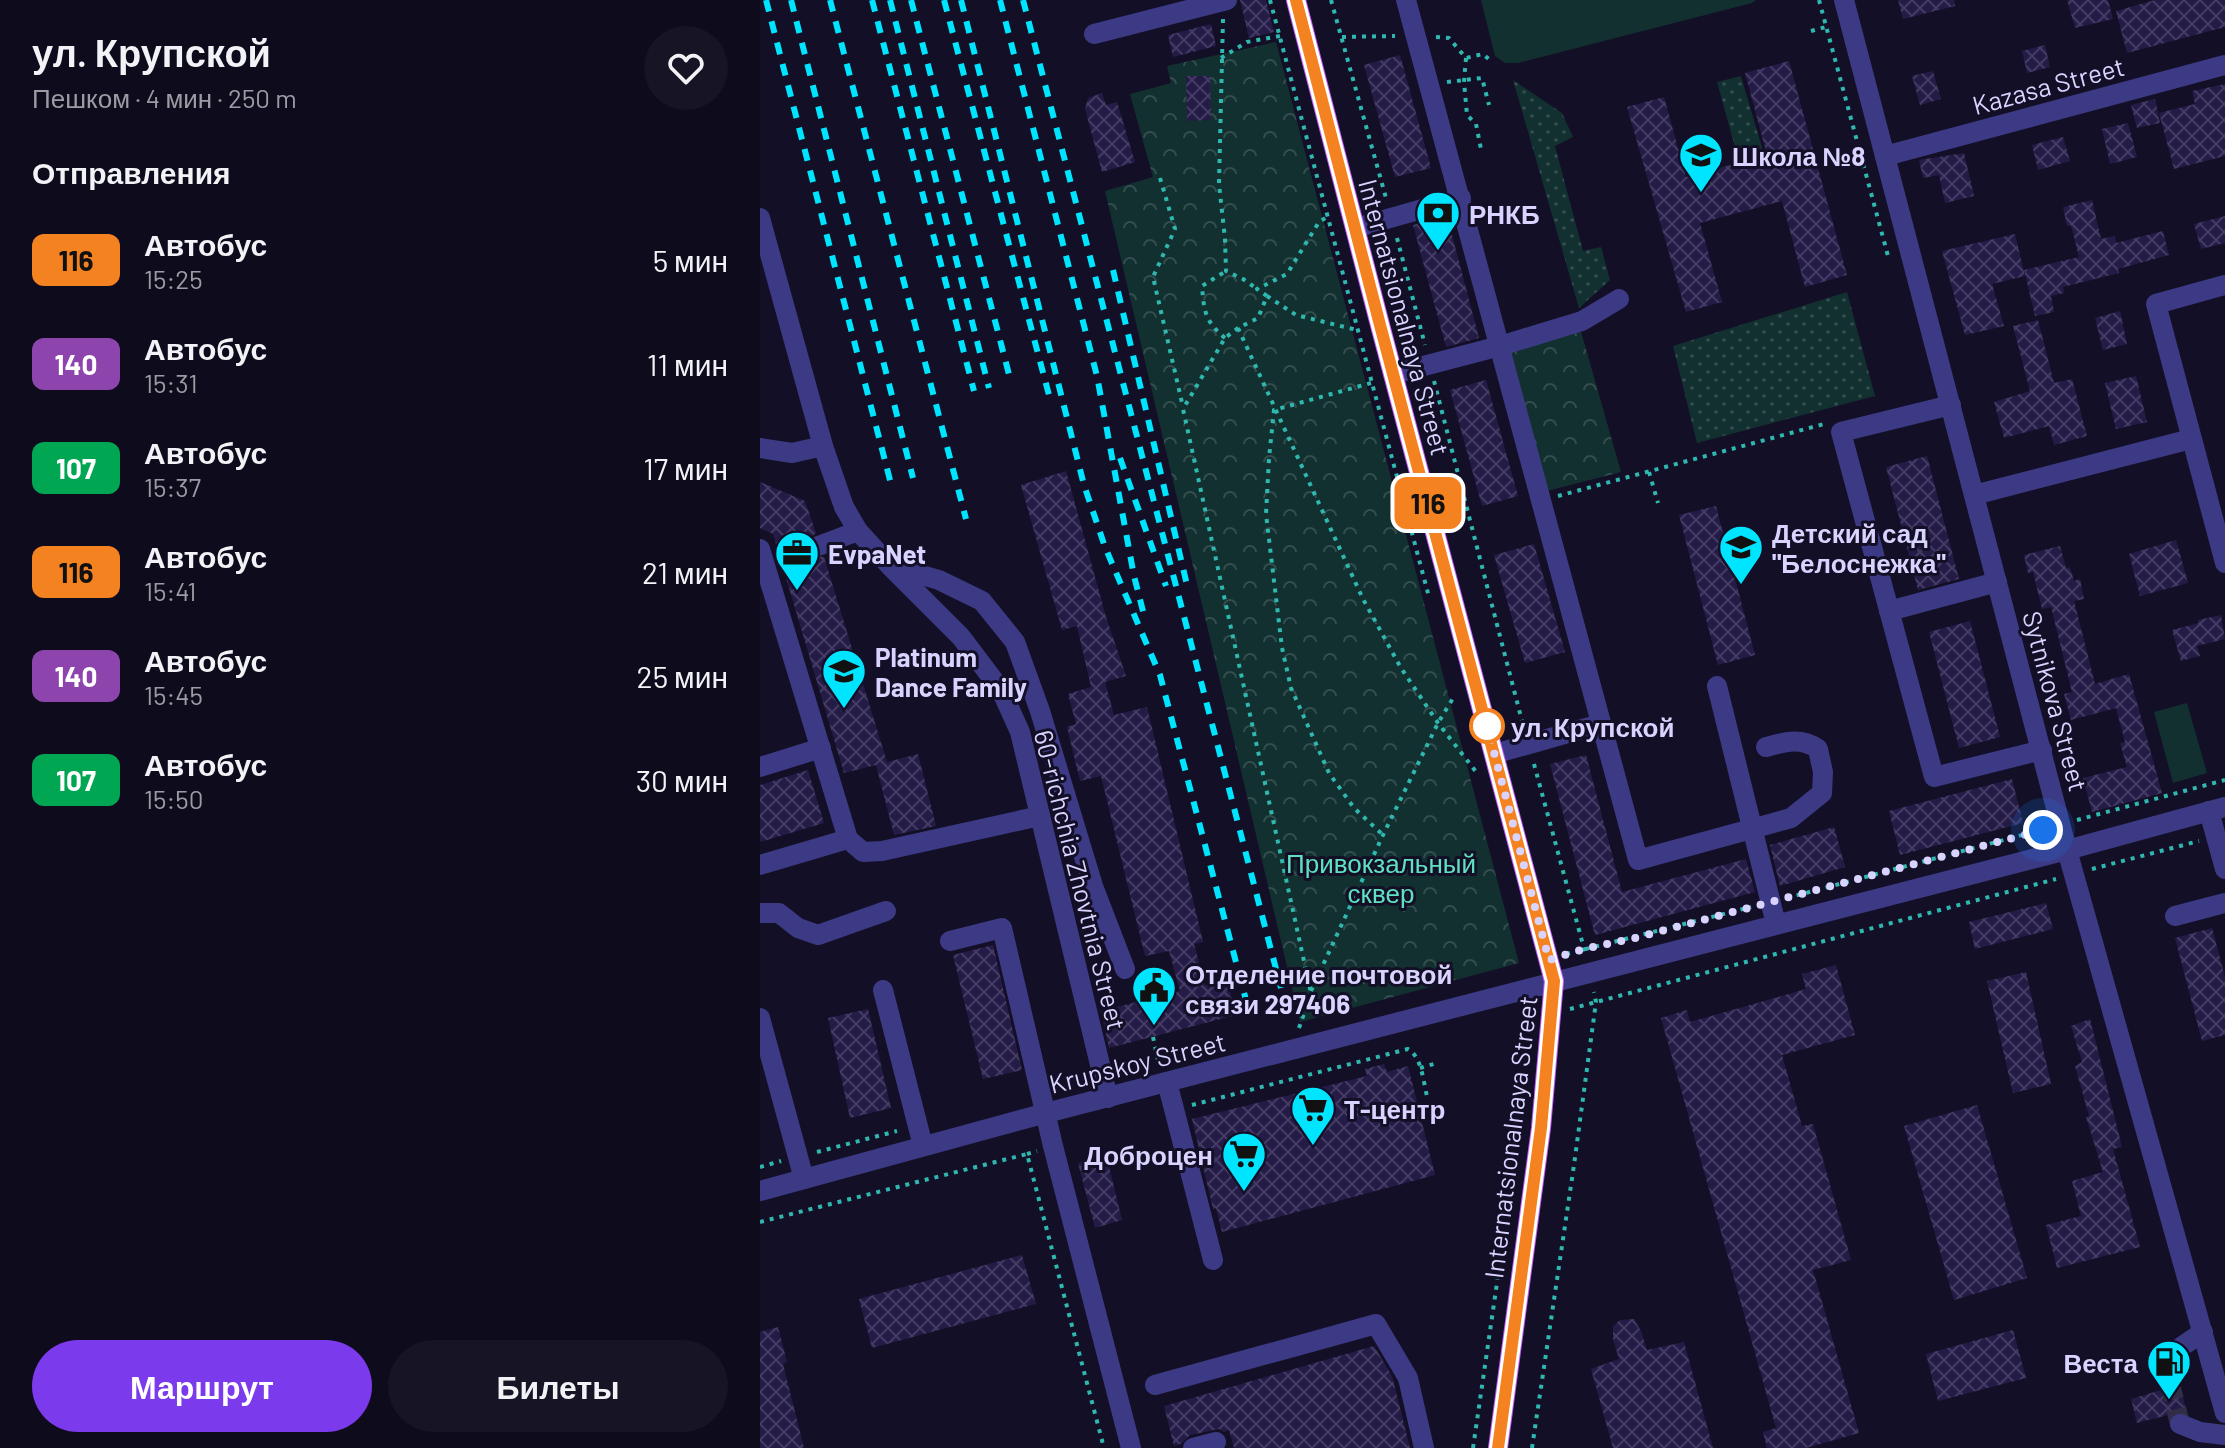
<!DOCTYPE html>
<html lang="ru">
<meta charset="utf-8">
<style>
body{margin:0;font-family:Barlow,sans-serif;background:#171425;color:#f1f3f6;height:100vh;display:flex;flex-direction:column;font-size:30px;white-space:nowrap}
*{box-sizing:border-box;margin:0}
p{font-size:26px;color:#9b9ba3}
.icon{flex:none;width:44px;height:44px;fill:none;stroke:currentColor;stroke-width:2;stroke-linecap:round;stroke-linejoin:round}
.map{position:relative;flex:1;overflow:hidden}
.details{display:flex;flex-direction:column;background:#0e0b1c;width:760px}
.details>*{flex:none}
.badge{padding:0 16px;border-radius:12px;font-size:28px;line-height:52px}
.you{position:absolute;width:40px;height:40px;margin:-20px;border:6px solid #fff;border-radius:50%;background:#1a73e8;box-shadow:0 0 0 12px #1a73e833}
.map>.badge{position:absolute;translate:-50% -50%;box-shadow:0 0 0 4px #fff}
h2{padding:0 32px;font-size:30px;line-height:72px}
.round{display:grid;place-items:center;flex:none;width:84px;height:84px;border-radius:42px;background:#171425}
.head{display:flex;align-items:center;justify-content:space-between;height:136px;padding:0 32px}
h1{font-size:38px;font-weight:600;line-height:60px}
.primary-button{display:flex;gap:16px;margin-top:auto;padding:16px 32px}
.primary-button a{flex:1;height:92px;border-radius:48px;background:#7c3aed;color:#fff;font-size:32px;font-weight:600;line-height:92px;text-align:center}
.primary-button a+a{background:#171425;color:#f1f3f6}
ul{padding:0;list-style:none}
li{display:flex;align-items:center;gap:24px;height:104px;padding:0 32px}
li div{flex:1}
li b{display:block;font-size:30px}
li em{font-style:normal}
li .badge{min-width:88px;font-weight:700;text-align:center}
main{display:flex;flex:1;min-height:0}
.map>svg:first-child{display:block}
.grass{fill:url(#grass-dots)}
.park{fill:url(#park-crowns)}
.garden{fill:#12302f}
.building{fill:url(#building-cross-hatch)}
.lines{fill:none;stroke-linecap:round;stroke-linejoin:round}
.minor-tunnel{stroke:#312d47;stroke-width:20;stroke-dasharray:20 10;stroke-linecap:butt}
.path{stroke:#2fb8b0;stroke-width:4;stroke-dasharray:4 6;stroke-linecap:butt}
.minor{stroke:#3d3a85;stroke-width:20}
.major{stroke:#c25bff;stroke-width:20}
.rail{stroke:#00e5ff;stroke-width:6;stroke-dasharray:12 10;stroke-linecap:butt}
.line-casing{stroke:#fff;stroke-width:18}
.line{stroke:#f58220;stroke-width:12}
.walk{stroke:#d9d4ff;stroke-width:8;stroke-dasharray:0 14.4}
.stop-dot{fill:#fff;stroke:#f58220;stroke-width:4}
.labels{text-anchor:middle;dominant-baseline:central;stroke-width:6;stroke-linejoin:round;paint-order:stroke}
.street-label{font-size:26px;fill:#d9d4ff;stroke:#130f26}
.poi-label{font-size:26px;font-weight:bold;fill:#d9d4ff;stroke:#130f26;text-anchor:start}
.stop-label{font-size:26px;font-weight:bold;fill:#d9d4ff;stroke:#130f26;text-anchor:start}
.park-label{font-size:26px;fill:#5fe0c0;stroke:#130f26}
</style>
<main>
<section class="details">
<div class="head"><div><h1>ул. Крупской</h1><p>Пешком · 4 мин · 250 m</p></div><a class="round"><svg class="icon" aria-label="heart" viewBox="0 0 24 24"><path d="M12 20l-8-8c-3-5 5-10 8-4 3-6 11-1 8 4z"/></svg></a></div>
<h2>Отправления</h2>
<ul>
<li><span class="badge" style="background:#f58220;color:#111">116</span><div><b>Автобус</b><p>15:25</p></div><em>5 мин</em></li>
<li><span class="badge" style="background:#8e44ad;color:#fff">140</span><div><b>Автобус</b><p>15:31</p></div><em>11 мин</em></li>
<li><span class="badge" style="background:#00a651;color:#fff">107</span><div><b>Автобус</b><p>15:37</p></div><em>17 мин</em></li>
<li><span class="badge" style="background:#f58220;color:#111">116</span><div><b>Автобус</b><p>15:41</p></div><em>21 мин</em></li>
<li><span class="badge" style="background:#8e44ad;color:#fff">140</span><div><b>Автобус</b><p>15:45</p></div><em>25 мин</em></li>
<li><span class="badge" style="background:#00a651;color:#fff">107</span><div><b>Автобус</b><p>15:50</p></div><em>30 мин</em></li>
</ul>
<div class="primary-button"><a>Маршрут</a><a>Билеты</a></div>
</section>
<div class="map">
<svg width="1465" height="1448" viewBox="0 0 1465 1448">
<defs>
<pattern id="grass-dots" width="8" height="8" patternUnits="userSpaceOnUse" patternTransform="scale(2)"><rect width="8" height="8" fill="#12302f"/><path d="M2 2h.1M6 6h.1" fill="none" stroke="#344d4e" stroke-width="1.8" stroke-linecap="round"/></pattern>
<pattern id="park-crowns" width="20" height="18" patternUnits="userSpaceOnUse" patternTransform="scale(2)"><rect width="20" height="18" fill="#12302f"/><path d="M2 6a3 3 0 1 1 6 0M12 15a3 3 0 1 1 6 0" fill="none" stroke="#344d4e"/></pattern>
<pattern id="building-cross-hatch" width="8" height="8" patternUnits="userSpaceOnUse" patternTransform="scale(2)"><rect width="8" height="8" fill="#241b47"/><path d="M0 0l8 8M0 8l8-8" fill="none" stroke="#433b63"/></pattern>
</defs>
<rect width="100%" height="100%" fill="#130f26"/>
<g class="grass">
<polygon points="981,76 1003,151 978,158 957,82"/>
<polygon points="753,80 802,113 813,137 795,146 823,251 841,247 850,280 819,308"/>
<polygon points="1087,292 1115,396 937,443 913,346"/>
</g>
<g class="park">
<polygon points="516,42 759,963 540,1022 345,191 393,177 370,94 411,83 407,66"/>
<polygon points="820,328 861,472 783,492 745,349"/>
</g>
<g class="garden">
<polygon points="721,0 996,0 992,3 758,63 745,63 735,56"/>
<polygon points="1427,703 1447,773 1413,783 1394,712"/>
</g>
<g class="building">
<polygon points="480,0 506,0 514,32 489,38"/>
<polygon points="1138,0 1194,0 1195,6 1143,19"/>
<polygon points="1307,0 1348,0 1353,19 1315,28"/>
<polygon points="1395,0 1465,0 1465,27 1367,53 1356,11"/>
<polygon points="451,24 456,46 413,57 408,35"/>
<polygon points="1285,45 1290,67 1267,73 1262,51"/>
<polygon points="640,55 671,168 635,177 604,65"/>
<polygon points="1029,61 1087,275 1045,287 1022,201 940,223 962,302 926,312 867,107 904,97 926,177 1007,155 985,73"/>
<polygon points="1173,71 1181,99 1160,105 1152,76"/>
<polygon points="426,76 450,76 451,120 427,121"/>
<polygon points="1465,84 1465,156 1414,169 1399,113 1435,104 1432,91"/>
<polygon points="342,93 346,105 357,102 375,162 342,172 325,109 328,98"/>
<polygon points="1395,99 1400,123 1377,128 1371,105"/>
<polygon points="1368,123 1377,157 1350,164 1342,129"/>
<polygon points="1303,137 1310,161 1278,170 1272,145"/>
<polygon points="1204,153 1214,196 1185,203 1179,175 1163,178 1159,160"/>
<polygon points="1332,200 1341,239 1355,236 1356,243 1403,231 1409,255 1358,269 1359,273 1303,287 1304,293 1291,296 1294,312 1275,316 1264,270 1319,257 1311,225 1307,226 1303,207"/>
<polygon points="687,216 719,338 686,347 653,225"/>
<polygon points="1465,216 1465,243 1441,249 1434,224"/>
<polygon points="1255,234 1265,276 1232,284 1244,326 1205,335 1182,251"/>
<polygon points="1360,311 1367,344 1343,350 1335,318"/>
<polygon points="1278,320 1294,383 1312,379 1327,436 1294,445 1289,426 1244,438 1234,402 1270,391 1253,326"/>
<polygon points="1376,376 1387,422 1356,429 1345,383"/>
<polygon points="726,380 758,496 722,506 690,390"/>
<polygon points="1167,456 1199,579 1158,590 1126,467"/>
<polygon points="306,471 346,617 366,676 345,682 354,715 387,707 443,942 434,944 445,985 467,979 476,1015 349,1048 341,1011 420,991 409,951 385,956 341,776 320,781 307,727 316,724 308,694 331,687 317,626 302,630 261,485"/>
<polygon points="0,482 45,501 56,533 51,537 49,549 53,555 64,557 127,762 158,754 176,826 134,835 116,765 84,773 13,534 0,528"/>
<polygon points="956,506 995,655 958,665 919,515"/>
<polygon points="1416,540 1428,583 1380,596 1369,554"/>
<polygon points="774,544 805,652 765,663 734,555"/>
<polygon points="1300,546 1306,568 1310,567 1314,581 1320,579 1324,599 1314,601 1335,684 1369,674 1402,793 1332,812 1323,778 1367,767 1360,743 1365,742 1356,708 1311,720 1304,694 1312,692 1291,607 1282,609 1273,572 1268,573 1264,555"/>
<polygon points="1461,615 1465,639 1437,646 1440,656 1421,661 1412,630 1439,623 1438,620"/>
<polygon points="1210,621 1240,737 1199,748 1169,632"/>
<polygon points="826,755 862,892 986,859 995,892 835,935 790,764"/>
<polygon points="48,770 64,823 0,842 0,785"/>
<polygon points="1252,779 1263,823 1140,855 1129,811"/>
<polygon points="1074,827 1085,867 1020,886 1010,845"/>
<polygon points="1286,903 1293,929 1215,949 1209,922"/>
<polygon points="1452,928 1465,977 1465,1035 1442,1041 1415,938"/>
<polygon points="233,945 262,1070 223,1079 193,955"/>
<polygon points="1076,965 1095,1035 1022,1055 1042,1126 1053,1124 1091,1260 1053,1270 1099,1433 1046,1448 1007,1448 1003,1432 1016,1428 901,1018 927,1010 930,1022 1046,989 1042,974"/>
<polygon points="1266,972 1291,1084 1253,1093 1227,981"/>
<polygon points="108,1009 131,1108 90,1118 68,1018"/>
<polygon points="1330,1019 1362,1147 1353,1149 1380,1247 1297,1268 1286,1225 1321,1216 1312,1181 1343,1172 1326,1117 1329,1116 1315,1066 1322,1062 1311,1026"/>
<polygon points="624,1064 627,1072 648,1066 675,1175 462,1232 456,1208 453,1209 432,1119 607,1076 605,1069"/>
<polygon points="1217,1105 1267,1278 1194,1300 1144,1126"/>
<polygon points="346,1154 362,1220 335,1228 318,1163"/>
<polygon points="262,1255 276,1304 112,1348 99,1299"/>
<polygon points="874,1319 881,1331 887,1350 924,1342 953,1448 853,1448 831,1369 859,1359 853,1339 853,1326 860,1320"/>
<polygon points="18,1327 27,1362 23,1364 44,1448 0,1448 0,1332"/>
<polygon points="1253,1330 1266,1378 1178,1401 1166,1354"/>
<polygon points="614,1346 632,1376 650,1448 474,1448 469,1430 464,1432 459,1429 430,1435 421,1444 414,1446 404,1406"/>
<polygon points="1420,1386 1427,1413 1417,1411 1409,1417 1408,1415 1377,1423 1371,1399 1401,1390 1412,1393"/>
</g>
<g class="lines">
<g class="minor-tunnel">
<polyline points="20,557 61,545"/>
<polyline points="1409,1380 1420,1424"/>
</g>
<g class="path">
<polyline points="510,0 669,597"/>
<polyline points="571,0 626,198"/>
<polyline points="1059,0 1128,256"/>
<polyline points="463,19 459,184 465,239 466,271 483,279 497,289"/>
<polyline points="1051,31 1066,27"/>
<polyline points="582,37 635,36"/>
<polyline points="676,37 689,38 706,58 723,54 731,61"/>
<polyline points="461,58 487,42 520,36"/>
<polyline points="706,58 704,82 707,115 716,124 721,149"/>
<polyline points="687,82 722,78 729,105"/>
<polyline points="400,178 415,229 393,277 423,407"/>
<polyline points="637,238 665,345"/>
<polyline points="507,296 536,315 597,330"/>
<polyline points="478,328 603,599 641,668 678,723 717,773"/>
<path d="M465,338C445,321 444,312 442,286L466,271"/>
<polyline points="674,381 763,725"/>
<polyline points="611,383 514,410 509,458 506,514 522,648 531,688 569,773 594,808 623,835"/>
<polyline points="889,472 898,503"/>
<polyline points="798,496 1064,424"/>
<polyline points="774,764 826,956"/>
<polyline points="1317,820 1465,780"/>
<polyline points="1332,869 1439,841"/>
<polyline points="1027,898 1281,830"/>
<polyline points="806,954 991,907"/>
<polyline points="551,991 623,835 678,723 695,695"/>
<polyline points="810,1009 1296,879"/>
<polyline points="539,1028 551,993 423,409 465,338 478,328 498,318 507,296 497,289 527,274 559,222 567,217"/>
<polyline points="393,1037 399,1065"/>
<polyline points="660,1068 677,1063"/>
<path d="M432,1105L648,1049C662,1057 663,1081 667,1096"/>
<polyline points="57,1152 137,1131"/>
<polyline points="267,1154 277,1151"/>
<polyline points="0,1167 21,1161"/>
<polyline points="0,1222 267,1154 344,1448"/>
<polyline points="713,1448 738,1276 740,1271"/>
<polyline points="772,1448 814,1165 836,1002 834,992"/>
</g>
<g class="minor">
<path d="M646,0L878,860L1031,818L1062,793L1063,772L1058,749C1041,737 1025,742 1006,747"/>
<polyline points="1084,0 1307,850 1465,1413"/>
<polyline points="334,34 467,0"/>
<polyline points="1125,156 1465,65"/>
<polyline points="0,218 63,446 84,507 98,531 131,567 201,637 241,690 260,732 348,1098"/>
<polyline points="595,228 701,198"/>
<polyline points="1465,285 1396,304 1465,563"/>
<polyline points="633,374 740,346 822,321 859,299"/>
<polyline points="1191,405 1081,432 1174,777 1282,750"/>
<polyline points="0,448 32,453 63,446"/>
<polyline points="1214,495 1431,439"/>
<polyline points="61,545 98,531"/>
<polyline points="0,549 88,839 103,852 122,851 280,816"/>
<polyline points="134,567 179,580 222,601 255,642 280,711 333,886 365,969"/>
<polyline points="1129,611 1237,582"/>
<polyline points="957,686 1016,924"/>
<polyline points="734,754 840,724"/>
<polyline points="0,767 61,748"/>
<polyline points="1449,811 1465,869"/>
<polyline points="0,865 88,839"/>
<polyline points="0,913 19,913 38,928 58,935 126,911"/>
<polyline points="1415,916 1465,903"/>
<polyline points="190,941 242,928 293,1146 371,1448"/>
<polyline points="123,990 163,1146"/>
<polyline points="0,1018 44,1179"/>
<polyline points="407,1082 453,1260"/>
<polyline points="0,1191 286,1113 1307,850 1465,807"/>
<polyline points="1409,1380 1421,1347 1443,1332"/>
<polyline points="395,1385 616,1324 648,1378 664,1448"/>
<polyline points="1420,1424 1440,1432 1465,1435"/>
<polyline points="433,1448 456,1442"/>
</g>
<polyline class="major" points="536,0 620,325 794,981 781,1128 738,1448"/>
<g class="rail">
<polyline points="6,0 131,484"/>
<polyline points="31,0 153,478"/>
<polyline points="70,0 206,519"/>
<polyline points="112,0 214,391"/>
<polyline points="130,0 229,388"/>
<polyline points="151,0 251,382"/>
<polyline points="184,0 289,395"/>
<polyline points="201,0 324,485 345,547 400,675 486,1000"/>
<polyline points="240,0 337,376 374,576 384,615"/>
<polyline points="263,0 521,988"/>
<polyline points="353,270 427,585"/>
<polyline points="360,458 406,586"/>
</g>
</g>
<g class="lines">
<g class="line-casing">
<polyline id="line" points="536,0 620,325 794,981 781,1128 738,1448"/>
</g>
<use href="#line" class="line"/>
<polyline class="walk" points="727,726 789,960 824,949 871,939 1283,830"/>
</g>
<defs>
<g id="school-pin" transform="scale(2.3)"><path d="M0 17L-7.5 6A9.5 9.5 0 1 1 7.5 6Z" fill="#00e5ff" stroke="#130f26"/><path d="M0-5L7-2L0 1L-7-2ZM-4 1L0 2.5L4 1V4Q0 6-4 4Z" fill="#111"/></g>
<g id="bank-pin" transform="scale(2.3)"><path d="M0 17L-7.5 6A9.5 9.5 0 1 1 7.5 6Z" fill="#00e5ff" stroke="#130f26"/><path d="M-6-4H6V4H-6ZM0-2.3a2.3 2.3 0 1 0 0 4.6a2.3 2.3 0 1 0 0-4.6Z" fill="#111"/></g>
<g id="office-pin" transform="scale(2.3)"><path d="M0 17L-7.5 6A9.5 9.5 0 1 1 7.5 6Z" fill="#00e5ff" stroke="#130f26"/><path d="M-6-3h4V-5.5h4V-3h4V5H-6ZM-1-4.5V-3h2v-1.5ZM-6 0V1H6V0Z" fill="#111"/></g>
<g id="civic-pin" transform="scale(2.3)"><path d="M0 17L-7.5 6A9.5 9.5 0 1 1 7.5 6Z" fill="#00e5ff" stroke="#130f26"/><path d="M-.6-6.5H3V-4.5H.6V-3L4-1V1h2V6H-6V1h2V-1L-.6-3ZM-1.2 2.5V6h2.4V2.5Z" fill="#111"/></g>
<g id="supermarket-pin" transform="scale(2.3)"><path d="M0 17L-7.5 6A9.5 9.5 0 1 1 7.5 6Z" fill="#00e5ff" stroke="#130f26"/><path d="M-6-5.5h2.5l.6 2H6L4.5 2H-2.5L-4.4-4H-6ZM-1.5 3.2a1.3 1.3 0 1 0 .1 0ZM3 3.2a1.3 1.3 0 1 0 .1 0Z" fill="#111"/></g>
<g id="fuel-pin" transform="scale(2.3)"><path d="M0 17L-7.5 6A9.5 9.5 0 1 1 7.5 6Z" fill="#00e5ff" stroke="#130f26"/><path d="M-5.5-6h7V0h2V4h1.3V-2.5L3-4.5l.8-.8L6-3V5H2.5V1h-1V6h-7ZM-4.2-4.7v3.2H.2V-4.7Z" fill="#111"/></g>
</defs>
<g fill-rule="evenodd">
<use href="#school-pin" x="941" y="155"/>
<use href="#bank-pin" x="678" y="213"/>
<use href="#school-pin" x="981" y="547"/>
<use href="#office-pin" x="37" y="553"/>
<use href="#school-pin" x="84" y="671"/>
<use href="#civic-pin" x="394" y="988"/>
<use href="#supermarket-pin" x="553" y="1108"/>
<use href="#supermarket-pin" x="484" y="1154"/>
<use href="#fuel-pin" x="1409" y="1362"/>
</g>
<circle class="stop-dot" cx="727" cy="726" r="16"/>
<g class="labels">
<g class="street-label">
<text transform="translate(1288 85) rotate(-15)">Kazasa Street</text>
<text transform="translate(645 317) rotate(75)">Internatsionalnaya Street</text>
<text transform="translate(1296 701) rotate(75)">Sytnikova Street</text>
<text transform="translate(321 880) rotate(76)">60-richchia Zhovtnia Street</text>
<text transform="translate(377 1062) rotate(-14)">Krupskoy Street</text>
<text transform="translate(750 1137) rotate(-83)">Internatsionalnaya Street</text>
</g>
<g class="poi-label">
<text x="972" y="155">Школа №8</text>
<text x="709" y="213">РНКБ</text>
<text x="1012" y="532">Детский сад<tspan x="1012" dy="30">"Белоснежка"</tspan></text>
<text x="68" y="553">EvpaNet</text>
<text x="115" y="656">Platinum<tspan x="115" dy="30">Dance Family</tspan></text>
<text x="425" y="973">Отделение почтовой<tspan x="425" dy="30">связи 297406</tspan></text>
<text x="584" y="1108">Т-центр</text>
<text x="453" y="1154" text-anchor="end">Доброцен</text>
<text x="1378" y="1362" text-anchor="end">Веста</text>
</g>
<g class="stop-label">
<text x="751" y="726">ул. Крупской</text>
</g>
<g class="park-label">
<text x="621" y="862">Привокзальный<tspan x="621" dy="30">сквер</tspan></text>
</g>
</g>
</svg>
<div class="you" style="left:1283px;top:830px"></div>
<b class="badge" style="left:668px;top:503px;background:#f58220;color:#111">116</b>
</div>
</main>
